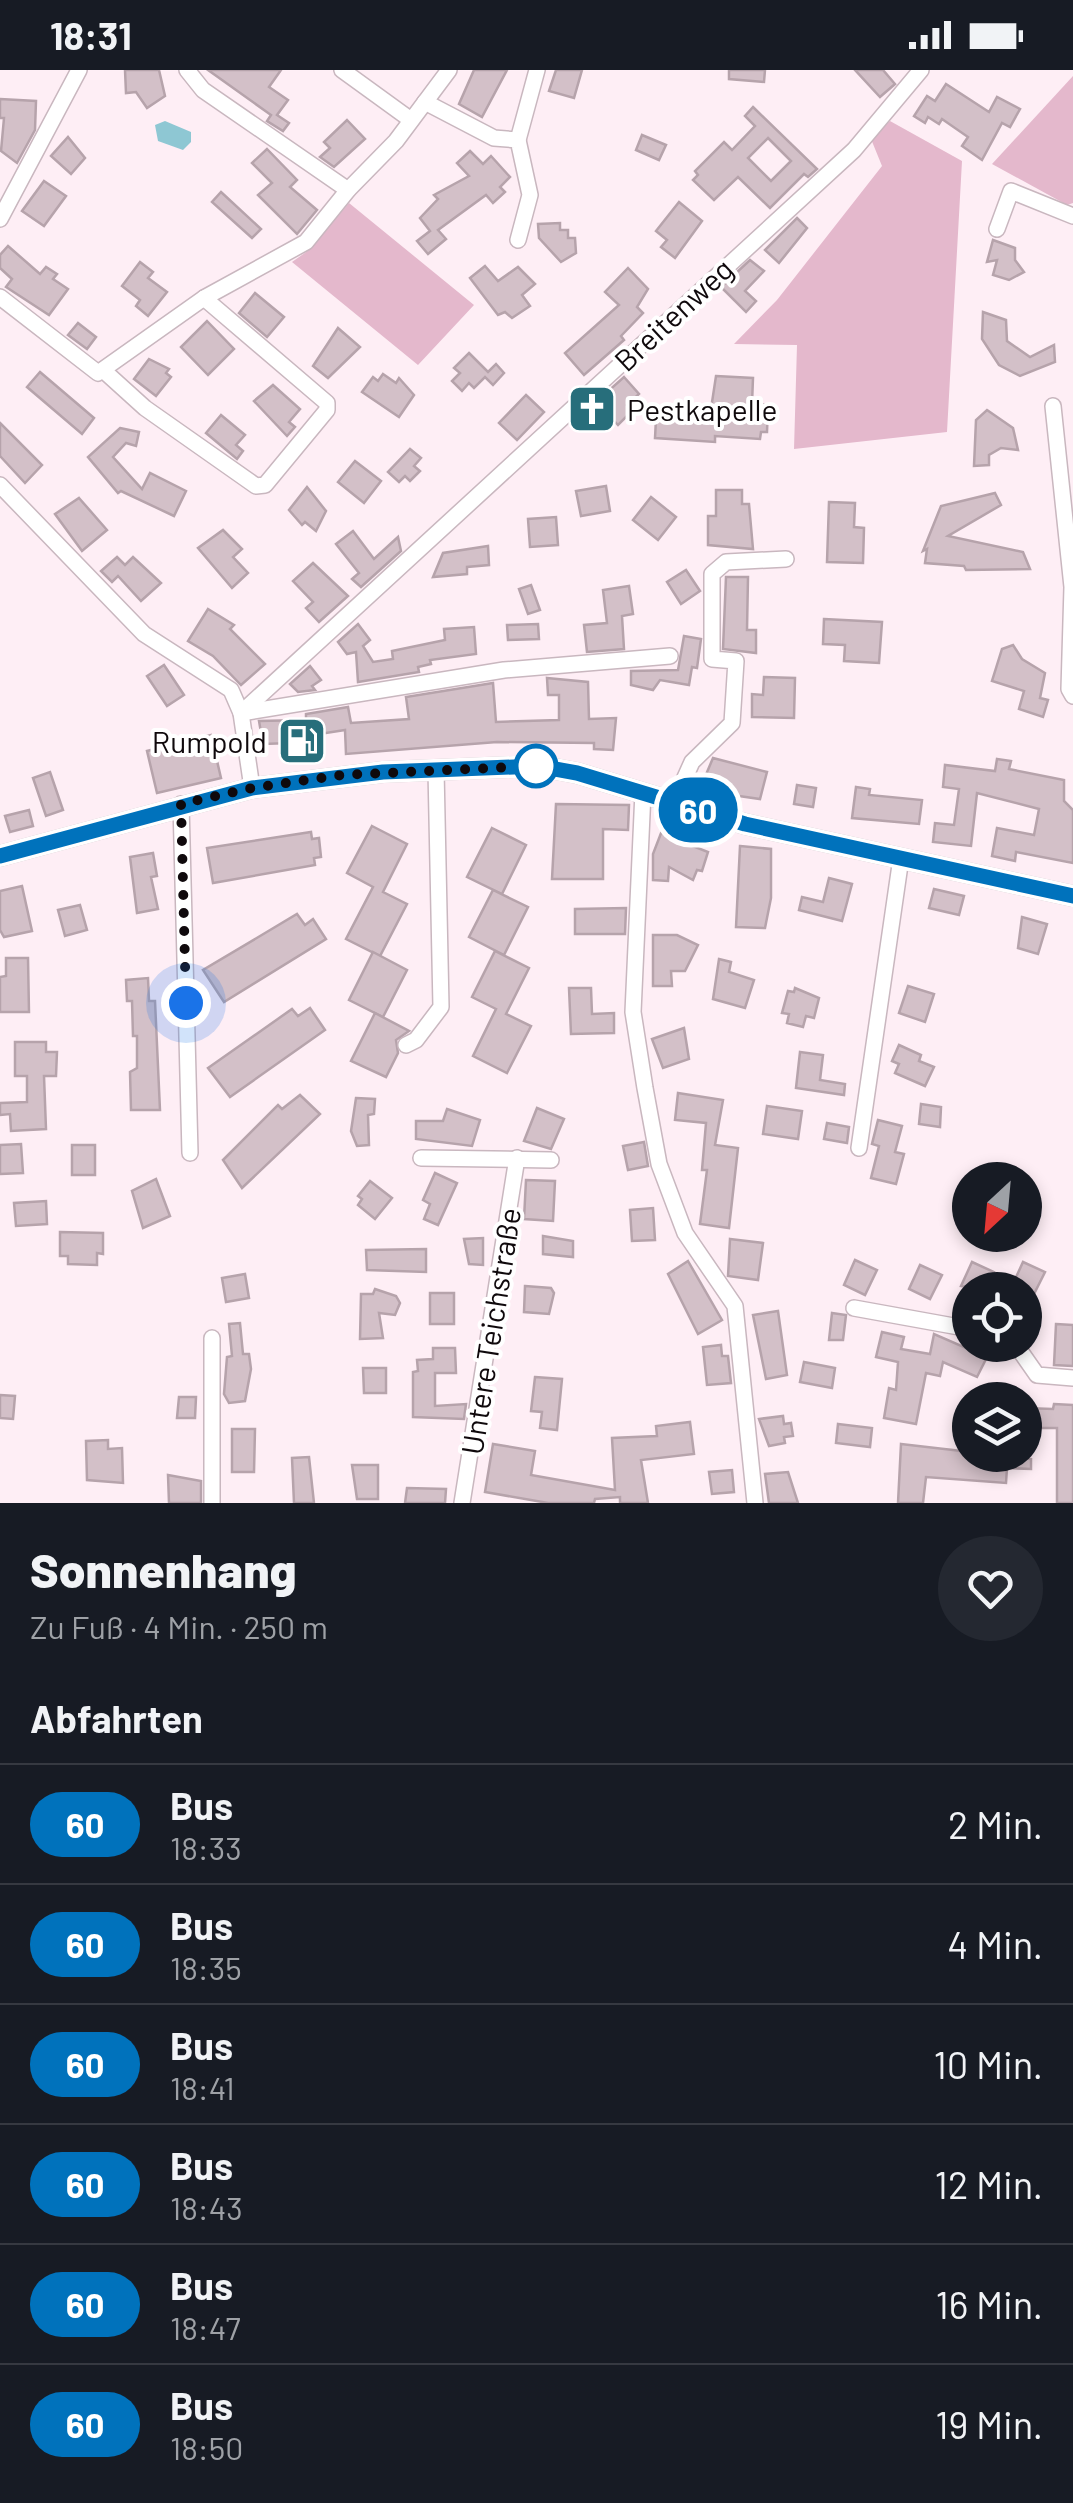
<!DOCTYPE html>
<html lang="de">
<meta charset="utf-8">
<style>
body{margin:0;font-family:Barlow,sans-serif;background:#242831;color:#f1f3f6;height:100vh;display:flex;flex-direction:column;font-size:38px;white-space:nowrap}
*{box-sizing:border-box;margin:0}
p{font-size:32px;color:#9ea1a6}
.icon{flex:none;width:55px;height:55px;fill:none;stroke:currentColor;stroke-width:2;stroke-linecap:round;stroke-linejoin:round}
.map{position:relative;height:1433px;overflow:hidden}
.panel{display:flex;flex-direction:column;background:#171b24;flex:1}
.panel>*{flex:none}
.badge{padding:0 20px;border-radius:32px;font-size:35px;line-height:65px}
.needle{width:65px;rotate:206deg}
.fabs{position:absolute;left:952px;top:1092px;display:grid;gap:20px}
.fabs a{display:grid;place-items:center;width:90px;height:90px;border-radius:50%;background:#171b24;box-shadow:0 5px 15px #0003;font-size:50px}
.you{position:absolute;width:50px;height:50px;margin:-25px;border:8px solid #fff;border-radius:50%;background:#1a73e8;box-shadow:0 0 0 15px #1a73e833}
.map>.badge{position:absolute;translate:-50% -50%;box-shadow:0 0 0 5px #fff}
h2{padding:0 30px;font-size:38px;line-height:90px}
.round{display:grid;place-items:center;flex:none;width:105px;height:105px;border-radius:52px;background:#242831}
.headline{display:flex;align-items:center;justify-content:space-between;height:170px;padding:0 30px}
h1{font-size:48px;font-weight:800;line-height:75px}
ul{padding:0;list-style:none}
li{display:flex;align-items:center;gap:30px;height:120px;padding:0 30px;border-top:2px solid #363941}
li div{flex:1}
li b{display:block;font-size:38px}
li em{font-style:normal}
li .badge{min-width:110px;font-weight:700;text-align:center}
.status{display:flex;justify-content:space-between;align-items:center;height:70px;padding:0 50px;background:#171b24;direction:ltr}
.status svg{height:28px;fill:currentColor}
.map>svg:first-child{display:block}
.green{fill:#e4b8cc}
.water{fill:#8ec7d3}
.building{fill:#d3c0c8;stroke:#b6a3ab;stroke-width:2.5;fill-rule:evenodd}
.lines{fill:none;stroke-linecap:round;stroke-linejoin:round}
.minor-casing{stroke:#c9b7bf;stroke-width:18}
.major-casing{stroke:#c9b7bf;stroke-width:22}
.minor{stroke:#fff;stroke-width:15}
.major{stroke:#fff;stroke-width:20}
.line-casing{stroke:#fff;stroke-width:22}
.line{stroke:#0072bc;stroke-width:15}
.walk{stroke:#0f090c;stroke-width:10;stroke-dasharray:0 18}
.stop-dot{fill:#fff;stroke:#0072bc;stroke-width:5}
.labels{text-anchor:middle;dominant-baseline:central;stroke-width:8;stroke-linejoin:round;paint-order:stroke}
.street-label{font-size:30px;fill:#0f090c;stroke:#fff}
.poi-label{font-size:30px;fill:#0f090c;stroke:#fff;text-anchor:start}
</style>
<div class="status"><b>18:31</b><svg viewBox="0 0 49 12"><path d="M0 12V9h3v3zM5 12V6h3v6zM10 12V3h3v9zM15 12V0h3v12zM26 1h20v11H26zM47 4h2v5h-2z"/></svg></div>
<div class="map">
<svg width="1073" height="1433" viewBox="0 0 1073 1433">
<rect width="100%" height="100%" fill="#feeef5"/>
<g class="green">
<polygon points="1073,6 1073,133 1067,135 992,94"/>
<polygon points="890,51 962,91 947,362 794,379 797,275 734,274 777,230 882,96 871,69"/>
<polygon points="349,133 474,235 418,295 292,192 309,180"/>
</g>
<polygon class="water" points="165,51 191,62 191,72 183,80 158,71 155,55"/>
<g class="building">
<polygon points="125,0 159,0 165,26 147,38 136,22 126,23"/>
<polygon points="208,0 281,0 269,17 288,30 277,45 289,53 283,61 267,51 271,45"/>
<polygon points="474,0 507,0 482,47 459,34"/>
<polygon points="556,0 582,0 574,28 549,21"/>
<polygon points="729,0 765,0 764,12 729,9"/>
<polygon points="855,0 883,0 895,14 880,27"/>
<polygon points="946,14 989,42 997,27 1020,39 1010,57 1002,53 982,90 962,76 968,67 942,49 939,54 928,47 925,53 914,46 927,26 935,31"/>
<polygon points="0,29 36,31 35,60 17,93 1,81 4,48 0,48"/>
<path d="M753,37L817,99L808,107L804,104L770,138L738,107L714,130L693,110L698,105L695,101L724,72L732,80L755,56L745,46ZM768,68L791,91L771,111L748,88Z"/>
<polygon points="347,50 365,69 334,97 320,87 330,78 324,72"/>
<polygon points="642,65 666,75 659,90 636,80"/>
<polygon points="68,67 85,88 71,104 51,86"/>
<polygon points="267,79 297,110 290,117 317,140 297,164 258,125 272,113 252,93"/>
<polygon points="470,81 483,94 491,86 510,107 500,117 505,122 493,133 486,125 438,160 446,169 428,184 417,171 430,161 420,148 438,129 434,125 469,106 457,93"/>
<polygon points="44,111 66,126 44,156 22,141"/>
<polygon points="221,122 261,159 252,168 212,132"/>
<polygon points="679,132 702,151 675,188 661,177 667,170 656,161"/>
<polygon points="797,148 807,158 779,193 765,180"/>
<polygon points="560,153 560,160 568,160 568,168 575,168 576,183 561,192 539,168 538,154"/>
<polygon points="993,170 1015,178 1015,190 1024,202 1009,210 993,205 997,190 987,192"/>
<polygon points="8,176 40,204 46,197 57,204 53,209 68,219 49,245 6,217 12,209 0,198 0,185"/>
<polygon points="750,190 764,201 745,221 756,231 746,242 721,217"/>
<polygon points="140,192 153,202 148,208 167,222 148,246 136,236 140,230 122,216"/>
<polygon points="485,196 498,211 518,197 535,214 522,225 530,236 512,248 505,242 498,245 470,208"/>
<polygon points="628,198 648,219 637,237 643,243 621,266 624,270 584,305 565,283 619,235 605,222"/>
<polygon points="255,223 284,247 267,267 239,243"/>
<polygon points="983,242 1006,250 1007,271 1030,287 1054,275 1055,292 1020,306 999,295 982,269"/>
<polygon points="207,251 234,279 208,305 181,277"/>
<polygon points="78,253 96,267 87,279 68,265"/>
<polygon points="338,258 360,277 328,308 313,296"/>
<polygon points="469,283 488,302 496,294 504,303 493,315 485,307 474,318 469,313 462,321 452,311 460,303 454,298"/>
<polygon points="149,289 169,299 166,303 171,307 156,326 134,309"/>
<polygon points="40,302 94,348 82,364 27,317"/>
<polygon points="383,304 396,313 399,308 414,325 399,347 362,322 373,307 378,311"/>
<polygon points="716,306 753,308 752,334 768,335 767,362 761,362 760,369 715,366 715,372 655,368 656,349 709,352"/>
<polygon points="624,307 639,324 627,335 632,341 618,355 604,340 593,347 587,340"/>
<polygon points="273,315 300,339 289,352 295,357 287,366 254,331"/>
<polygon points="526,325 544,342 517,370 499,353"/>
<polygon points="987,340 1013,358 1018,380 1001,378 989,385 989,395 974,396 976,350"/>
<polygon points="221,345 245,365 236,375 243,381 237,389 206,363"/>
<polygon points="0,353 42,395 25,413 0,386"/>
<polygon points="120,358 139,362 136,376 126,373 113,387 142,419 150,403 186,421 174,446 121,421 118,423 88,387"/>
<polygon points="410,379 421,388 414,396 420,401 410,411 405,406 399,412 388,402"/>
<polygon points="355,391 381,411 364,433 338,412"/>
<polygon points="606,416 610,441 581,446 576,421"/>
<polygon points="307,417 326,441 316,461 305,452 302,455 289,440"/>
<polygon points="716,420 742,420 742,434 749,434 753,479 708,475 708,446 716,446"/>
<polygon points="995,423 1001,435 948,466 1023,482 1030,499 966,500 964,496 925,493 927,479 923,481 941,436"/>
<polygon points="651,427 676,447 658,470 633,450"/>
<polygon points="79,428 107,460 82,481 55,444"/>
<polygon points="829,432 855,433 854,457 864,458 863,493 827,492"/>
<polygon points="556,447 558,475 530,477 528,449"/>
<polygon points="223,460 242,479 233,487 248,503 232,518 198,478"/>
<polygon points="353,461 374,489 398,467 401,481 361,517 352,509 359,503 336,474"/>
<polygon points="488,476 489,495 467,497 467,504 433,507 443,483"/>
<polygon points="117,487 125,495 133,487 161,513 141,531 118,506 112,512 101,501"/>
<polygon points="313,493 348,526 319,552 306,538 313,532 293,511"/>
<polygon points="686,500 700,521 681,534 667,512"/>
<polygon points="726,507 748,507 747,560 756,560 756,583 723,579"/>
<polygon points="531,515 540,540 528,544 519,519"/>
<polygon points="629,516 633,544 622,546 624,579 587,582 584,555 607,553 603,520"/>
<polygon points="208,539 234,555 230,559 265,594 241,615 213,586 188,571"/>
<polygon points="824,549 882,552 879,593 844,591 845,575 823,574"/>
<polygon points="358,554 370,570 363,576 373,592 393,589 392,581 445,570 444,559 474,557 476,584 430,590 431,594 418,597 419,602 358,612 356,582 347,584 338,572"/>
<polygon points="538,554 539,569 508,570 507,555"/>
<polygon points="684,566 701,569 697,598 692,597 689,615 660,610 653,620 631,615 631,601 678,600"/>
<polygon points="1013,575 1022,589 1045,603 1040,628 1048,630 1043,647 1019,639 1024,621 992,611 1002,579"/>
<polygon points="164,595 184,625 167,636 147,606"/>
<polygon points="310,596 321,610 312,616 315,620 298,622 290,614"/>
<polygon points="764,607 795,608 794,648 752,647 752,624 763,625"/>
<polygon points="547,608 588,612 589,649 616,648 613,680 594,679 594,673 497,672 346,684 345,660 313,665 316,688 294,692 291,673 263,674 259,651 306,650 306,644 348,637 351,653 409,649 406,627 493,613 496,652 559,650 559,625 548,625"/>
<polygon points="211,665 221,708 157,723 147,681"/>
<polygon points="713,688 767,702 760,729 711,722 712,716 702,714"/>
<polygon points="997,689 1011,691 1009,699 1064,710 1064,731 1073,740 1073,793 1016,782 1015,791 992,786 997,758 1034,765 1039,739 977,723 971,776 933,772 935,753 954,755 959,719 943,717 945,695 995,701"/>
<polygon points="50,702 63,740 46,746 33,708"/>
<polygon points="797,715 816,718 813,737 794,734"/>
<polygon points="856,717 870,719 869,725 922,730 919,754 852,748"/>
<polygon points="556,734 629,735 628,760 603,759 603,809 552,809"/>
<polygon points="29,740 33,756 10,762 5,746"/>
<polygon points="668,745 672,746 672,768 708,782 702,801 697,800 693,810 669,797 668,811 653,810 653,784"/>
<polygon points="372,756 407,774 383,822 407,834 380,886 346,869 373,817 347,803"/>
<polygon points="492,758 526,775 502,824 467,807"/>
<polygon points="311,762 312,769 319,768 321,787 314,788 315,795 213,813 207,778"/>
<polygon points="740,776 771,779 771,828 765,858 736,857"/>
<polygon points="153,783 157,806 151,807 158,839 137,843 130,787"/>
<polygon points="829,808 852,814 842,851 799,840 802,827 823,832"/>
<polygon points="22,816 32,861 4,867 0,860 0,821"/>
<polygon points="934,819 964,826 959,845 929,838"/>
<polygon points="493,820 528,837 504,885 469,867"/>
<polygon points="80,835 87,860 65,866 58,840"/>
<polygon points="626,838 625,864 575,864 575,839"/>
<polygon points="297,844 305,855 313,849 326,869 224,932 203,900"/>
<polygon points="1022,847 1047,854 1038,884 1018,878"/>
<polygon points="653,865 677,865 698,875 685,901 671,901 672,916 653,916"/>
<polygon points="495,881 529,898 506,944 531,956 507,1003 473,986 496,939 472,927"/>
<polygon points="373,882 407,900 383,947 349,930"/>
<polygon points="6,888 28,888 29,942 0,942 0,907 6,906"/>
<polygon points="719,889 731,892 729,902 754,910 745,938 713,929"/>
<polygon points="148,908 149,931 155,931 160,1040 131,1040 130,1002 137,998 137,966 133,966 132,931 127,931 126,910"/>
<polygon points="908,916 934,924 925,952 899,943"/>
<polygon points="569,918 591,918 592,944 614,943 614,963 571,964"/>
<polygon points="795,918 819,928 814,948 806,946 803,957 787,953 789,944 782,943 788,921 794,922"/>
<polygon points="310,938 325,960 230,1027 208,998 292,939 298,946"/>
<polygon points="375,943 409,961 396,970 398,983 386,1007 351,991"/>
<polygon points="684,958 689,989 663,998 652,969"/>
<polygon points="15,972 46,972 46,982 57,982 56,1006 44,1006 46,1059 11,1061 10,1044 0,1045 0,1033 27,1032 27,1006 15,1006"/>
<polygon points="899,975 921,985 919,991 934,997 925,1016 895,1003 899,994 892,991"/>
<polygon points="800,982 823,985 820,1010 845,1014 844,1025 796,1018"/>
<polygon points="678,1023 723,1030 715,1075 738,1078 729,1158 700,1154 707,1100 702,1100 706,1053 675,1050"/>
<polygon points="300,1025 320,1044 242,1118 223,1090 278,1035 282,1039"/>
<polygon points="356,1028 375,1029 374,1044 368,1045 369,1075 357,1076 351,1061"/>
<polygon points="921,1034 941,1037 940,1057 919,1054"/>
<polygon points="767,1036 802,1041 798,1069 763,1064"/>
<polygon points="537,1038 564,1049 551,1079 524,1071"/>
<polygon points="447,1039 480,1050 472,1076 416,1069 416,1051 443,1051"/>
<polygon points="878,1050 902,1056 895,1082 904,1084 896,1114 871,1108 879,1076 872,1074"/>
<polygon points="827,1053 849,1057 847,1073 824,1069"/>
<polygon points="644,1072 648,1096 628,1100 623,1076"/>
<polygon points="21,1074 23,1103 0,1104 0,1075"/>
<rect x="72" y="1075" width="23" height="30"/>
<polygon points="435,1103 457,1113 438,1155 424,1149 430,1134 423,1130"/>
<polygon points="156,1109 170,1146 143,1158 132,1121"/>
<polygon points="526,1110 555,1111 553,1151 524,1149"/>
<polygon points="370,1111 392,1128 375,1149 358,1135 362,1129 358,1126"/>
<polygon points="46,1131 47,1154 16,1156 14,1133"/>
<polygon points="653,1138 655,1170 632,1171 630,1140"/>
<polygon points="60,1162 103,1163 103,1184 97,1183 97,1195 68,1194 68,1186 60,1186"/>
<polygon points="543,1166 573,1171 573,1187 543,1184"/>
<polygon points="483,1168 483,1195 469,1194 464,1169"/>
<polygon points="730,1169 763,1173 758,1210 728,1206"/>
<polygon points="426,1179 426,1202 367,1200 366,1180"/>
<polygon points="855,1190 877,1200 865,1225 844,1215"/>
<polygon points="688,1191 722,1250 698,1264 668,1204"/>
<polygon points="972,1192 994,1202 986,1220 961,1216"/>
<polygon points="1023,1192 1045,1202 1033,1226 1012,1216"/>
<polygon points="920,1195 942,1205 930,1229 909,1219"/>
<polygon points="245,1204 249,1228 226,1232 222,1208"/>
<polygon points="525,1216 551,1218 554,1223 549,1244 524,1242"/>
<polygon points="375,1219 396,1226 400,1233 395,1245 379,1243 383,1268 360,1269 361,1224 373,1224"/>
<rect x="430" y="1223" width="24" height="31"/>
<polygon points="778,1241 787,1305 766,1309 753,1245"/>
<polygon points="832,1243 846,1245 843,1270 829,1270"/>
<polygon points="240,1253 243,1284 249,1284 251,1299 245,1331 229,1333 224,1324 227,1287 232,1286 229,1254"/>
<polygon points="1056,1254 1073,1255 1073,1296 1054,1295"/>
<polygon points="882,1262 904,1267 901,1279 930,1284 934,1264 987,1287 977,1307 943,1292 940,1306 926,1303 916,1354 884,1348 889,1318 896,1320 898,1292 876,1287"/>
<polygon points="721,1275 722,1286 728,1286 731,1313 707,1315 703,1277"/>
<polygon points="433,1278 455,1278 456,1303 435,1303 435,1336 466,1334 464,1349 413,1347 413,1302 418,1301 417,1290 433,1289"/>
<polygon points="804,1292 835,1298 832,1318 800,1312"/>
<polygon points="363,1298 386,1298 386,1323 364,1323"/>
<polygon points="535,1307 562,1309 557,1360 540,1358 542,1342 531,1341"/>
<polygon points="0,1325 15,1326 13,1349 0,1348"/>
<polygon points="179,1327 196,1327 195,1348 177,1348"/>
<polygon points="1054,1334 1073,1335 1073,1433 1057,1433 1057,1358 1025,1358 1025,1338 1053,1339"/>
<polygon points="783,1346 784,1354 791,1353 793,1366 784,1367 785,1373 769,1376 759,1349"/>
<polygon points="690,1352 694,1384 641,1390 648,1433 620,1433 620,1427 595,1429 594,1433 548,1433 485,1422 493,1374 535,1381 531,1405 615,1420 612,1368 657,1366 656,1356"/>
<polygon points="838,1354 872,1358 870,1377 836,1373"/>
<polygon points="232,1359 255,1359 254,1402 232,1402"/>
<polygon points="108,1370 108,1379 122,1378 123,1413 87,1410 86,1371"/>
<polygon points="901,1374 1031,1389 1031,1399 1007,1398 1006,1413 926,1407 923,1433 898,1433"/>
<polygon points="309,1387 314,1433 294,1433 292,1388"/>
<polygon points="352,1395 378,1395 378,1429 357,1429"/>
<polygon points="732,1400 734,1422 712,1424 709,1402"/>
<polygon points="788,1402 798,1433 769,1433 765,1404"/>
<polygon points="168,1405 201,1411 201,1433 169,1433"/>
<polygon points="407,1418 446,1419 445,1433 405,1433"/>
</g>
<g class="lines">
<g class="minor-casing">
<g id="minor">
<polyline points="187,0 203,20 348,120"/>
<polyline points="342,0 411,50"/>
<polyline points="425,32 494,68 518,70 530,125 518,170"/>
<polyline points="518,70 537,0"/>
<polyline points="0,149 79,0"/>
<polyline points="997,159 1011,121 1073,146"/>
<polyline points="0,227 98,303 204,228 306,172 348,120 396,71 449,0"/>
<polyline points="103,300 145,338 256,416 265,415 327,340 327,333 204,228"/>
<polyline points="1053,336 1072,517 1069,619 1073,626"/>
<polyline points="0,415 144,564 231,620 241,643 504,600 670,586"/>
<polyline points="252,718 241,643 854,80 921,0"/>
<polyline points="643,722 633,942 645,1018 659,1094 685,1163 735,1236 755,1433"/>
<polyline points="674,732 692,692 732,653 736,591 712,589 712,504 726,492 786,489"/>
<polyline points="181,734 190,1083"/>
<polyline points="406,975 416,970 441,937 436,700"/>
<polyline points="859,1078 901,788"/>
<polyline points="421,1088 551,1090"/>
<polyline points="854,1238 970,1259"/>
<polyline points="1016,1275 1037,1305 1073,1308"/>
<polyline points="212,1433 212,1268"/>
<polyline points="462,1433 517,1088"/>
</g>
</g>
<g class="major-casing">
<polyline id="major" points="0,786 252,718 383,702 539,696 577,703 745,754 1073,826"/>
</g>
<use href="#minor" class="minor"/>
<use href="#major" class="major"/>
</g>
<g class="lines">
<g class="line-casing">
<polyline id="line" points="0,786 252,718 383,702 539,696 577,703 745,754 1073,826"/>
</g>
<use href="#line" class="line"/>
<polyline class="walk" points="186,933 181,734 252,718 342,705 536,696"/>
</g>
<defs>
<g id="church-square" transform="scale(2.5)"><rect x="-9" y="-9" width="18" height="18" rx="4" fill="#276e7b" stroke="#fff"/><path d="M-1.2-6h2.4v3.5h3.3v2.4h-3.3V6h-2.4V-.1h-3.3v-2.4h3.3Z" fill="#fff"/></g>
<g id="fuel-square" transform="scale(2.5)"><rect x="-9" y="-9" width="18" height="18" rx="4" fill="#276e7b" stroke="#fff"/><path d="M-5.5-6h7V0h2V4h1.3V-2.5L3-4.5l.8-.8L6-3V5H2.5V1h-1V6h-7ZM-4.2-4.7v3.2H.2V-4.7Z" fill="#fff"/></g>
</defs>
<g fill-rule="evenodd">
<use href="#church-square" x="592" y="339"/>
<use href="#fuel-square" x="302" y="671"/>
</g>
<circle class="stop-dot" cx="536" cy="696" r="20"/>
<g class="labels">
<g class="street-label">
<text transform="translate(673 244) rotate(-43)">Breitenweg</text>
<text transform="translate(490 1261) rotate(-81)">Untere Teichstraße</text>
</g>
<g class="poi-label">
<text x="627" y="339">Pestkapelle</text>
<text x="267" y="671" text-anchor="end">Rumpold</text>
</g>
</g>
</svg>
<div class="fabs">
<a><svg class="needle" viewBox="-14 -14 28 28"><path d="M0-13l5 13h-10z" fill="#e53935"/><path d="M0 13l5-13h-10z" fill="#9ea1a6"/></svg></a>
<a><svg class="icon" aria-label="locate" viewBox="0 0 24 24"><circle cx="12" cy="12" r="6"/><path d="M12 2v4M12 18v4M2 12h4M18 12h4"/></svg></a>
<a><svg class="icon" aria-label="layers" viewBox="0 0 24 24"><path d="M12 4l9 5-9 5-9-5zM3 14l9 5 9-5"/></svg></a>
</div>
<div class="you" style="left:186px;top:933px"></div>
<b class="badge" style="left:698px;top:740px;background:#0072bc;color:#fff">60</b>
</div>
<section class="panel">
<div class="headline"><div><h1>Sonnenhang</h1><p>Zu Fuß · 4 Min. · 250 m</p></div><a class="round"><svg class="icon" aria-label="heart" viewBox="0 0 24 24"><path d="M12 20l-8-8c-3-5 5-10 8-4 3-6 11-1 8 4z"/></svg></a></div>
<h2>Abfahrten</h2>
<ul>
<li><span class="badge" style="background:#0072bc;color:#fff">60</span><div><b>Bus</b><p>18:33</p></div><em>2 Min.</em></li>
<li><span class="badge" style="background:#0072bc;color:#fff">60</span><div><b>Bus</b><p>18:35</p></div><em>4 Min.</em></li>
<li><span class="badge" style="background:#0072bc;color:#fff">60</span><div><b>Bus</b><p>18:41</p></div><em>10 Min.</em></li>
<li><span class="badge" style="background:#0072bc;color:#fff">60</span><div><b>Bus</b><p>18:43</p></div><em>12 Min.</em></li>
<li><span class="badge" style="background:#0072bc;color:#fff">60</span><div><b>Bus</b><p>18:47</p></div><em>16 Min.</em></li>
<li><span class="badge" style="background:#0072bc;color:#fff">60</span><div><b>Bus</b><p>18:50</p></div><em>19 Min.</em></li>
</ul>
</section>
